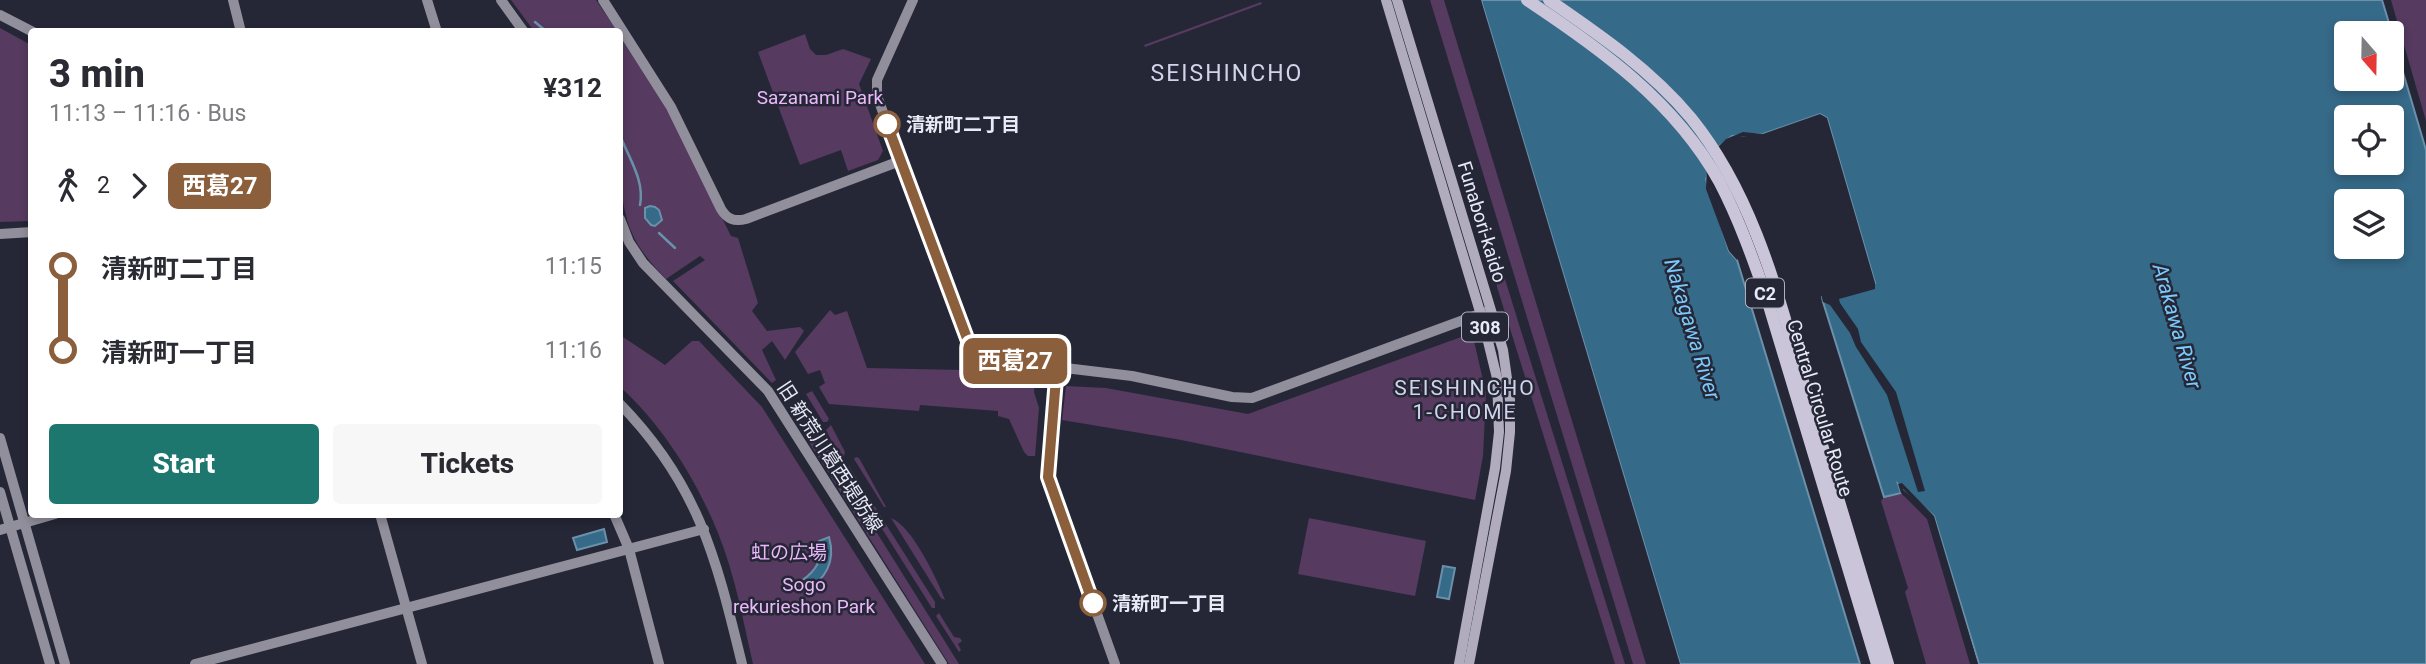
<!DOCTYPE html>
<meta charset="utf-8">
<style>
body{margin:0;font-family:Roboto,"Noto Sans JP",sans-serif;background:#f7f7f7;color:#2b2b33;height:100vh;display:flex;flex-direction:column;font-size:26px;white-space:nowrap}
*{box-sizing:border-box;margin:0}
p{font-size:23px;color:#7c7c81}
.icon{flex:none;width:38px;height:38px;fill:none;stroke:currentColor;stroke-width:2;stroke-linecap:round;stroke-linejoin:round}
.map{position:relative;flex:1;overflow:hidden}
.panel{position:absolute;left:28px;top:28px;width:595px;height:490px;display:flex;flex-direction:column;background:#fff;border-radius:7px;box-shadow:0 4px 10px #0003}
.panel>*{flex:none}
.badge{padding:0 14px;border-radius:10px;font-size:24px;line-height:46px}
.needle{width:46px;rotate:160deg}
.fabs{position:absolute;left:2334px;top:21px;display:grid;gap:14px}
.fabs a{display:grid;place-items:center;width:70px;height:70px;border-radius:7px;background:#fff;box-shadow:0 4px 10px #0003;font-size:35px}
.map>.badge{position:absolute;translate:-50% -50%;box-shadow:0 0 0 4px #fff}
.legs{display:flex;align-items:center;gap:10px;height:77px;padding:0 21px;font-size:23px}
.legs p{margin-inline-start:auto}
.summary{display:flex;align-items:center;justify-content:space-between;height:119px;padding:0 21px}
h1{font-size:38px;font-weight:800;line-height:52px}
.action{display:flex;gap:14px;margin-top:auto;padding:14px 21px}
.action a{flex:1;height:80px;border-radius:7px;background:#1d776e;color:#fff;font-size:28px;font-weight:800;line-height:80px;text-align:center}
.action a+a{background:#f7f7f7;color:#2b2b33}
ul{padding:0 21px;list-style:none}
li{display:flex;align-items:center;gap:24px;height:84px;font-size:26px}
li i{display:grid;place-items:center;width:10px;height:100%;margin:0 9px;background:currentColor}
li i::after{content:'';width:18px;height:18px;margin:-9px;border:5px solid;border-radius:50%;background:#fff}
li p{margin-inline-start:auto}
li:first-child i{background:linear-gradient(#0000 50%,currentColor 0)}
li:last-child i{background:linear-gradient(currentColor 50%,#0000 0)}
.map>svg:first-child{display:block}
.green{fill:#563a60}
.water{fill:#366a89;stroke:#6b90a9;stroke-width:2;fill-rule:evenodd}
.pier{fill:#252737}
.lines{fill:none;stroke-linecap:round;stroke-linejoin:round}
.stream{stroke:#6b90a9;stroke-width:2.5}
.secondary{stroke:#928f9c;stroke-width:10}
.primary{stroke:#b0abbd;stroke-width:10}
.highway{stroke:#cbc5da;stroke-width:12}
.line-1-casing{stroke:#fff;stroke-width:16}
.line-1{stroke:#8b5e3c;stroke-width:10}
.stop-1-dot{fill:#fff;stroke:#8b5e3c;stroke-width:3.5}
.labels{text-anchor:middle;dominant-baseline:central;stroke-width:5;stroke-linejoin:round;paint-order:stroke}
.shield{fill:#252737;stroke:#aeb0bc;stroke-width:2}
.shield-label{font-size:18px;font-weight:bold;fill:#e8eaf5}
.park-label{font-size:19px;fill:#ebb9fb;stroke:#252737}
.stop-label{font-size:19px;font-weight:bold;fill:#e8eaf5;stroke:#252737;text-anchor:start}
.street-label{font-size:19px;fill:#e8eaf5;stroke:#252737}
.water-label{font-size:21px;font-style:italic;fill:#7bcafb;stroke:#252737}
.neighbourhood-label{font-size:21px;letter-spacing:2px;fill:#d1d5ea;stroke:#252737}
.quarter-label{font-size:23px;letter-spacing:2px;fill:#d1d5ea;stroke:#252737}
</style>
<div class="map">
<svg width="2426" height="664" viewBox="0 0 2426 664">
<rect width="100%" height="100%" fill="#252737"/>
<g class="green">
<polygon points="511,0 596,0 617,31 534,31"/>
<polygon points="1430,0 1444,0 1646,664 1633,664"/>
<polygon points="2391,0 2426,0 2426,121"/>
<polygon points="1261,2 1262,4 1145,47 1144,45"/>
<polygon points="0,28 31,45 31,221 0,222"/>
<polygon points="805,34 810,49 816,55 826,55 843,49 871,59 859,84 883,151 878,160 848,171 841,150 800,165 758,52"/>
<path d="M620,36L672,118L731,236L738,238L758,303L752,311L767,331L800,327L804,331L785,360L772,341L762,350L776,380L772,383L673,281L705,260L700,256L666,279C652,264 639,250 631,231C611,180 620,92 620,36Z"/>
<polygon points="1498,257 1625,664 1615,664 1497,287 1493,258"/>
<polygon points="830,310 835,315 847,311 867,368 963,370 1035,378 1034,392 1039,408 1035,456 1028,456 1024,452 1009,419 998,416 998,411 920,405 919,411 829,404 819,387 825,383 820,370 808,374 795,352"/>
<path d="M620,335L665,365L692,341H699L762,407L925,664H753C743,620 735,575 718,533C697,481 662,424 620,387Z"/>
<polygon points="1464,336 1474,341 1486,393 1483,456 1475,500 1176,439 1062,420 1066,386 1106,388 1248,414"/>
<polygon points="812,391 829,419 827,422 823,422 806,394"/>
<polygon points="817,425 842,477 959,664 949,664 805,436 811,432 810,429"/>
<polygon points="831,425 845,452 843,459 840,458 826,430"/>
<polygon points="856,457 859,458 886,507 884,507 854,459"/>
<polygon points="846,465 849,466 935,602 935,608 932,608 845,470"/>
<polygon points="1901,493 1927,519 1970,664 1926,664 1905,592 1908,588 1881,501 1884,497"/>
<path d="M891,518C912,526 937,579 945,600L941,598Z"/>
<polygon points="1309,518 1426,541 1415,596 1298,574"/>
<polygon points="939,613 954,637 960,638 962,641 958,644 961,650 959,652 936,616"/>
</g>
<g class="water">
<path d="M1481,0H2382L2392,33H2347V79H2392V35L2426,150V664H1979L1934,516L1898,484L1901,493L1884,497L1823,302L1822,297L1875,283L1827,118L1820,114L1763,134L1732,136L1718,147L1706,179L1729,251L1737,260L1860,664H1680ZM2347,117H2392V163H2347ZM2347,201H2392V247H2347Z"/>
<polygon points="650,206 655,207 659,210 662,220 655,226 651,225 645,218 645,208"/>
<polygon points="604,529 607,542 577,550 573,538"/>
<path d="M829,537C836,561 826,580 804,591L801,581C815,572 825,558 819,541Z"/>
<polygon points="1443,566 1455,568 1449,599 1437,597"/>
</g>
<g class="pier">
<polygon points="1477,0 1481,0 1680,664 1677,664"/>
<polygon points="1820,114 1827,118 1875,283 1875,289 1839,299 1840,303 1858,329 1861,342 1896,392 1925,491 1918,492 1887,395 1856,347 1850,333 1830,305 1823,302 1821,294 1871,281 1824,120 1820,118 1764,138 1743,136 1728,142 1714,158 1710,168 1710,188 1732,249 1739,257 1737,260 1729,251 1706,189 1707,167 1718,147 1726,139 1743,132 1763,134"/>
<polygon points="1902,483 1934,516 1978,664 1975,664 1930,518 1903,489 1904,496 1901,493 1898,484"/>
</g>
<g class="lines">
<g class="stream">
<polyline points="535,22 547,32"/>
<path d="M620,135C628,157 645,180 640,205"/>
<polyline points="659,233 675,248"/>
</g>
<g class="secondary">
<polyline points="233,0 241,32"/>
<polyline points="427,0 437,32"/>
<polyline points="501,0 524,32"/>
<path d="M603,0L671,107L721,209C727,219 734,222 746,219L900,161"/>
<polyline points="913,0 877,80 877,96 966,339 976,354 990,359 1132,376 1232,397 1252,398 1488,311"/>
<polyline points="0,15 33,32"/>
<polyline points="620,219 629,242 643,263 768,391 942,664"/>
<polyline points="0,234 32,232"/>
<polyline points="1057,366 1048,477 1115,664"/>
<path d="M620,404C699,485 716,558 742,664"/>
<polyline points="0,438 65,664"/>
<polyline points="0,492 50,664"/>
<polyline points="380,514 422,664"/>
<polyline points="614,514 629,549 659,664"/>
<polyline points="0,530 55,514"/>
<polyline points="195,664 704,529"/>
</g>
<g class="primary">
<polyline points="1386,0 1484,325 1497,378 1499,432 1495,468 1459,664"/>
<polyline points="1397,0 1503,350 1510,400 1510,432 1506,471 1469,664"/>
</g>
<g class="highway">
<path d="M1527,0C1601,49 1675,102 1719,181C1739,219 1753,259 1767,299L1877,664"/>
<path d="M1549,0C1600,35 1651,70 1691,118C1755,197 1779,299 1807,395C1834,485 1861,574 1888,664"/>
</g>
</g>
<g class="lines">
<g class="line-1-casing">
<path id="line-1" d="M887,124L971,349C986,365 1035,363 1057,366L1048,477L1093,603"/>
</g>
<use href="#line-1" class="line-1"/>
</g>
<g class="stop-1-dot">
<circle cx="887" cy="124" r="12"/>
<circle cx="1093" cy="603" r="12"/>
</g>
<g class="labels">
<g class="shield">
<rect x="1746" y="278.5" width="38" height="29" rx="5"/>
<rect x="1462" y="312.5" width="46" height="29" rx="5"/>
</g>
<g class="shield-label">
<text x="1765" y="293">C2</text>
<text x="1485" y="327">308</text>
</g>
<g class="park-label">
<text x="820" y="97">Sazanami Park</text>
<text x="789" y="552">虹の広場</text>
<text x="804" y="584">Sogo<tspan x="804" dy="22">rekurieshon Park</tspan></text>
</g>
<g class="stop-label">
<text x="906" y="124">清新町二丁目</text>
<text x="1112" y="603">清新町一丁目</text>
</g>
<g class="street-label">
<text transform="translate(1482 222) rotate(73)">Funabori-kaido</text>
<text transform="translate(1820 408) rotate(73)">Central Circular Route</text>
<text transform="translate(830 457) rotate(57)">旧 新荒川葛西堤防線</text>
</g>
<g class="water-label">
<text transform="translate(2177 326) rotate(74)">Arakawa River</text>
<text transform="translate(1692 329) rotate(73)">Nakagawa River</text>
</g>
<g class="neighbourhood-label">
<text x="1465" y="388">SEISHINCHO<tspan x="1465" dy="24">1-CHOME</tspan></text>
</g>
<g class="quarter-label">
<text x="1227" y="73">SEISHINCHO</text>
</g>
</g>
</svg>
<div class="fabs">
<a><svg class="needle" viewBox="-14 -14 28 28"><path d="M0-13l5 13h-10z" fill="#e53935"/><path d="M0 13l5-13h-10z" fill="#7c7c81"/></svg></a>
<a><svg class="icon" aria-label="locate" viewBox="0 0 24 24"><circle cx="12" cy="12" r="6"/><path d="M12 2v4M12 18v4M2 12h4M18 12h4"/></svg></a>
<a><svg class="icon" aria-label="layers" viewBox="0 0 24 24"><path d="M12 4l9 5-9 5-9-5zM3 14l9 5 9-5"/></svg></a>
</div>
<b class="badge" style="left:1015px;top:361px;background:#8b5e3c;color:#fff">西葛27</b>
<section class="panel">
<div class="summary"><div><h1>3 min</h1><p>11:13 – 11:16 · Bus</p></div><b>¥312</b></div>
<div class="legs"><svg class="icon" aria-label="walk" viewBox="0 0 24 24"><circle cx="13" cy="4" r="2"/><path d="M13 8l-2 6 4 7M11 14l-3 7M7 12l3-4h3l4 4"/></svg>2<svg class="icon" aria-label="forward" viewBox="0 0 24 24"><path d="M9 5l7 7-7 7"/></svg><b class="badge" style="background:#8b5e3c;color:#fff">西葛27</b></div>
<ul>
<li><i style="color:#8b5e3c"></i><b>清新町二丁目</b><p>11:15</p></li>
<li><i style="color:#8b5e3c"></i><b>清新町一丁目</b><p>11:16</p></li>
</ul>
<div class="action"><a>Start</a><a>Tickets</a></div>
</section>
</div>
